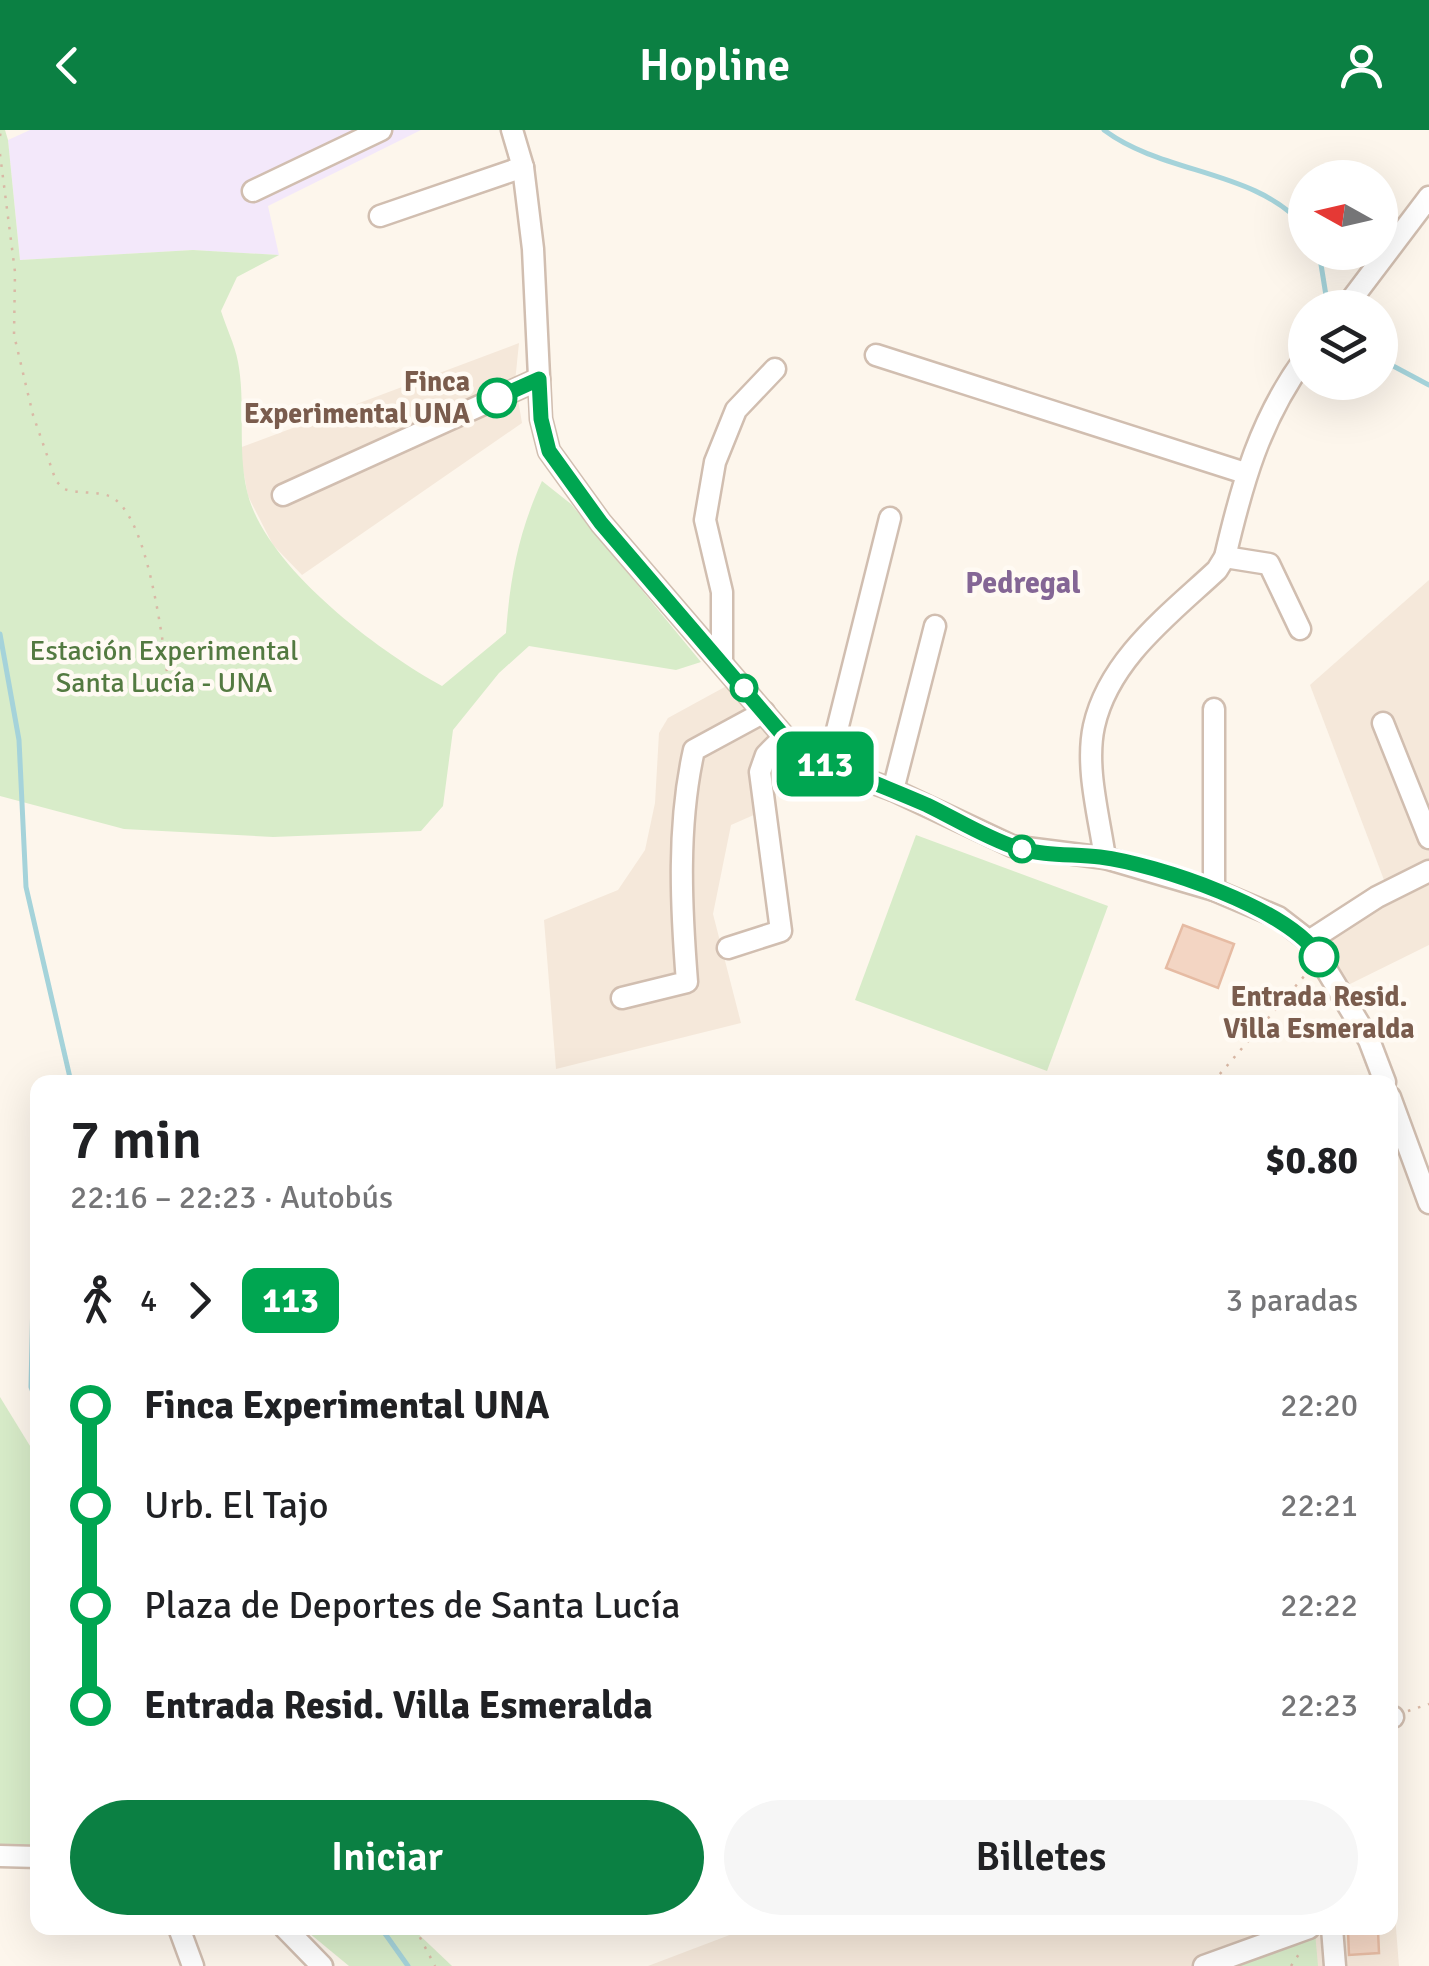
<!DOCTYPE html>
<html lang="es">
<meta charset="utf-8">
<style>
body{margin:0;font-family:Signika,sans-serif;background:#f6f6f6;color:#202124;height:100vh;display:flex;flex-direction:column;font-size:38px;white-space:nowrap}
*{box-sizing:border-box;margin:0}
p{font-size:32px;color:#757577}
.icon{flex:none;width:55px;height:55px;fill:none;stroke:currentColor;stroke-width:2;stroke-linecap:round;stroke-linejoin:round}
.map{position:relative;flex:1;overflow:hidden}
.details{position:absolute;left:30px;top:945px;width:1368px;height:860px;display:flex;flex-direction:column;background:#fff;border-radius:20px;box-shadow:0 10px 40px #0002}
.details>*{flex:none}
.badge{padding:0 20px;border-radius:15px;font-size:35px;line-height:65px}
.needle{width:65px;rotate:278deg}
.fabs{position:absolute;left:1288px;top:30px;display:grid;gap:20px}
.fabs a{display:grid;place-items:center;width:110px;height:110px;border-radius:50%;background:#fff;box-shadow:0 10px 40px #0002;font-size:50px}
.map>.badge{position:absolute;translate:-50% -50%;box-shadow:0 0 0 5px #fff}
.legs{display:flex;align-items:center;gap:15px;height:110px;padding:0 40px;font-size:32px}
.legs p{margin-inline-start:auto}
.headline{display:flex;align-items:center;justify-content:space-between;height:170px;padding:0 40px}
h1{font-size:55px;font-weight:600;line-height:75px}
.action{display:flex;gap:20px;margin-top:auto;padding:20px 40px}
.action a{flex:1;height:115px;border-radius:60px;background:#0b8043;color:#fff;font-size:40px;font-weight:600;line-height:115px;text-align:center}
.action a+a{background:#f6f6f6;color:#202124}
ul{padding:0 40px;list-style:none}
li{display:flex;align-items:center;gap:35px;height:100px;font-size:38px}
li i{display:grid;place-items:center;width:15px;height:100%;margin:0 12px;background:currentColor}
li i::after{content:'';width:25px;height:25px;margin:-12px;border:8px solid;border-radius:50%;background:#fff}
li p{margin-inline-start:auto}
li:first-child i{background:linear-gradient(#0000 50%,currentColor 0)}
li:last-child i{background:linear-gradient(currentColor 50%,#0000 0)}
header{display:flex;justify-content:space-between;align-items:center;height:130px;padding:0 40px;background:#0b8043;color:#fff;font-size:45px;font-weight:600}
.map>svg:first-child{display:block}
.residential{fill:#f5e8da}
.education{fill:#f3e8fa}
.green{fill:#d8ecc9}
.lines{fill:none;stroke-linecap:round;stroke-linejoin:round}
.stream{stroke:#a5d3da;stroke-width:5}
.building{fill:#f3d5c3;stroke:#e6bba3;stroke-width:2.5}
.minor-casing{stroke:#d1beb0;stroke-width:25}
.path{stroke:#d9b8a5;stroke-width:2.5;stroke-dasharray:2.5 8;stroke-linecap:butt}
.minor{stroke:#fff;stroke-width:20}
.line-1-casing{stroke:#fff;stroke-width:22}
.line-1{stroke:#00a651;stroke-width:15}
.stop-1-dot{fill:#fff;stroke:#00a651;stroke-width:5}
.labels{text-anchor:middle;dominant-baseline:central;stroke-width:9;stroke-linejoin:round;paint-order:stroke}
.stop-label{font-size:28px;font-weight:bold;fill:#7a5c4d;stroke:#fffaf3;text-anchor:end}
.park-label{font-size:28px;fill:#537a41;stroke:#fffaf3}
.neighbourhood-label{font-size:30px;font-weight:bold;fill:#846695;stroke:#fffaf3}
</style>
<header><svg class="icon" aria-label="back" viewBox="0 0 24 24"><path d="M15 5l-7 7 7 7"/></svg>Hopline<svg class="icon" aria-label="person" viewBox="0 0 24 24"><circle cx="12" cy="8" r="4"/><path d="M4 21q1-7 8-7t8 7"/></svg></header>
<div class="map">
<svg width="1429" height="1836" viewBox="0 0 1429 1836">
<rect width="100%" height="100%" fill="#fdf6ec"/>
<g class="residential">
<polygon points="519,213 515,252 522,293 302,445 273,415 248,366 239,318"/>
<polygon points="1429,450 1429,815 1346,856 1313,795 1384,750 1310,555"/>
<polygon points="732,553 772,611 756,684 731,695 713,784 741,893 556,939 544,790 618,760 645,720 655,673 659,603 668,588"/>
<polygon points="1390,1722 1399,1836 648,1836 748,1798 1390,1798"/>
</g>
<polygon class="education" points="30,0 421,0 268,76 279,125 193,120 20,130 8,10"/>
<g class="green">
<path d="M0,0H5L8,10L20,130L193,120L279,125L237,147L221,181C226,197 235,215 238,232C246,274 237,318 247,361C264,436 378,521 442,556L506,503C510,447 519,401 542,351L571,374L701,532L676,540L529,516L499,543L453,600L443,676L421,701L273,707L124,699L0,666Z"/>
<polygon points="916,705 1108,776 1047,941 855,870"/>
<polygon points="0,1267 38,1329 37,1718 0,1720"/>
<polygon points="303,1798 412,1798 452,1836 349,1836"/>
<polygon points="1315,1802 1318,1836 1228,1836"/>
</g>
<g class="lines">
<g class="stream">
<path d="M1104,0C1164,45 1255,39 1305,97"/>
<polyline points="1319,122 1328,178"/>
<polyline points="1380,229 1429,255"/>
<polyline points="0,504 19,610 26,757 71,952"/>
<polyline points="34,1119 31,1257 38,1275"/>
<polyline points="381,1798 408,1836"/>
</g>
</g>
<g class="building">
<polygon points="1183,795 1234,814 1218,858 1166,838"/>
<polygon points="1378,1800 1379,1823 1349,1825 1348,1802"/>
</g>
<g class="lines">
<g class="minor-casing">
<g id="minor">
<polyline points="512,0 523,37 533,119 541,289 549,321 601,393 788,611 828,636 893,660 1012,716 1105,728 1214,760 1278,787 1309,811 1369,910 1385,952"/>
<polyline points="253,61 381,0"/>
<polyline points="380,86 523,37"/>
<polyline points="1345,178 1429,67"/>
<polyline points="876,225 1245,343"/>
<polyline points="283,365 539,249"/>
<polyline points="1225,427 1269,434 1300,499"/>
<polyline points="722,533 722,462 705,390 715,332 736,280 775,239"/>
<polyline points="1383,593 1429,708"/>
<polyline points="828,636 890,388"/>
<polyline points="893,660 935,496"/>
<path d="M1105,728C1099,686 1085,637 1094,596C1109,529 1170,484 1217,440L1225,427C1242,354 1260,289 1305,228"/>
<polyline points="1214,760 1214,579"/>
<polyline points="1309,811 1377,767 1429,741"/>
<polyline points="728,818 781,801 760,642 766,625 784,607"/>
<path d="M622,868L687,852C681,776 677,695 694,620L764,582"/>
<polyline points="1390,967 1429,1073"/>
<polyline points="1390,1588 1393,1587"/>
<polyline points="0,1726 38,1727"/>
<polyline points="179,1798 193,1836"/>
<polyline points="285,1798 322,1836"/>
<polyline points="1332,1798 1335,1836"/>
<polyline points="1204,1836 1309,1798"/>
</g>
</g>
<g class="path">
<polyline points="0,6 1,0"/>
<path d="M0,24L15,142L14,205L33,285L56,351L64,359C78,364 97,361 109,366C149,382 163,516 169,556"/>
<polyline points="1213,952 1306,844"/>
<polyline points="1408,1581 1429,1574"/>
<polyline points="415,1798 435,1836"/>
<polyline points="1291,1836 1301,1821"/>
</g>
<use href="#minor" class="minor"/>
</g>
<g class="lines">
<g class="line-1-casing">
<path id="line-1" d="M497,268L539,249L541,289L549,321L601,393L788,611C832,638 879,654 927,675C956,689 986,708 1017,718C1044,726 1073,724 1100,727C1156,734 1291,779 1319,827"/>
</g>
<use href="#line-1" class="line-1"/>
</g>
<g class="stop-1-dot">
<circle cx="497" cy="268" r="18"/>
<circle cx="744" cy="558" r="12"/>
<circle cx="1022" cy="719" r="12"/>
<circle cx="1319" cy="827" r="18"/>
</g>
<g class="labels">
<g class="stop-label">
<text x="470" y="252">Finca<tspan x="470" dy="32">Experimental UNA</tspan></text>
<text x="1319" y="867" text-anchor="middle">Entrada Resid.<tspan x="1319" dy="32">Villa Esmeralda</tspan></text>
</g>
<g class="park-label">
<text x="164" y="521">Estación Experimental<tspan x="164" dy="32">Santa Lucía - UNA</tspan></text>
</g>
<g class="neighbourhood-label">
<text x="1023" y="453">Pedregal</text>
</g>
</g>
</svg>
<div class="fabs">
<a><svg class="needle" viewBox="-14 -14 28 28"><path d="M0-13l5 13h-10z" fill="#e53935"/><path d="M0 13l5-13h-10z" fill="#757577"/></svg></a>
<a><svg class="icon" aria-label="layers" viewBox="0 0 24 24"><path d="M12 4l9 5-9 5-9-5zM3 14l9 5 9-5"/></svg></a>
</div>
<b class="badge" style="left:825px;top:634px;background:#00a651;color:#fff">113</b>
<section class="details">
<div class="headline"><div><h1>7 min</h1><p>22:16 – 22:23 · Autobús</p></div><b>$0.80</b></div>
<div class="legs"><svg class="icon" aria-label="walk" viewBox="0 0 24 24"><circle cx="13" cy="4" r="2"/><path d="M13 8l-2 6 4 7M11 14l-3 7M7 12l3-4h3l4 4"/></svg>4<svg class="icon" aria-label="forward" viewBox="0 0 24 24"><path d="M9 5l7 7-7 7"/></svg><b class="badge" style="background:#00a651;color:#fff">113</b><p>3 paradas</p></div>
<ul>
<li><i style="color:#00a651"></i><b>Finca Experimental UNA</b><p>22:20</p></li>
<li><i style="color:#00a651"></i><span>Urb. El Tajo</span><p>22:21</p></li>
<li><i style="color:#00a651"></i><span>Plaza de Deportes de Santa Lucía</span><p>22:22</p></li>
<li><i style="color:#00a651"></i><b>Entrada Resid. Villa Esmeralda</b><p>22:23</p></li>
</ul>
<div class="action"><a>Iniciar</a><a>Billetes</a></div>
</section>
</div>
